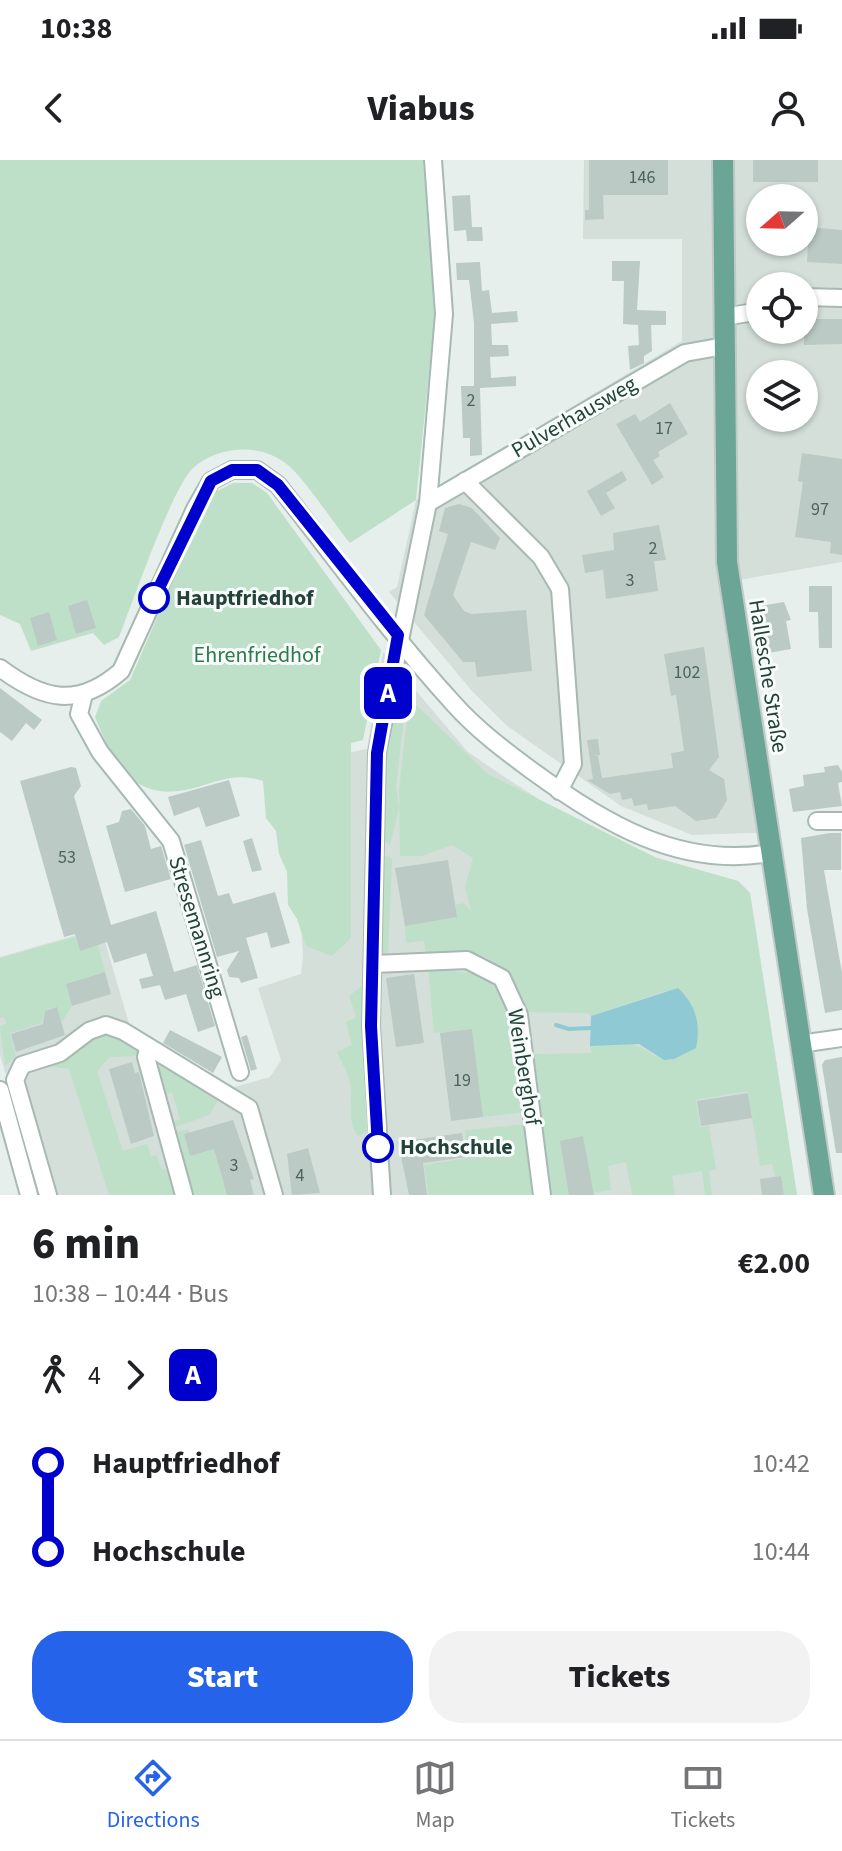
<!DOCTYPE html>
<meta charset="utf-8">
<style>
body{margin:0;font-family:"Source Sans 3",sans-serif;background:#f2f2f2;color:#202124;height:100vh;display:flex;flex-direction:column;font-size:30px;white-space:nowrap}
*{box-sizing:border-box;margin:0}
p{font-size:26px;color:#757577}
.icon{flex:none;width:44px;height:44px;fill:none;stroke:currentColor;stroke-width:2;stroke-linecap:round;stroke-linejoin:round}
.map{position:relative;height:1035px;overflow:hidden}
.panel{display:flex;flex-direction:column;background:#fff;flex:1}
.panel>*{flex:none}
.badge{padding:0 16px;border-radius:12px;font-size:28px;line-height:52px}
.needle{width:52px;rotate:250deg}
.buttons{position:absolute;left:746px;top:24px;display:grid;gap:16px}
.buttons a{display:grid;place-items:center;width:72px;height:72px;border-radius:50%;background:#fff;box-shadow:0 2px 6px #0004;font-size:40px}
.map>.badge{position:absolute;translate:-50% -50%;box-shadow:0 0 0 4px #fff}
.legs{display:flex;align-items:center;gap:12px;height:88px;padding:0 32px;font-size:26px}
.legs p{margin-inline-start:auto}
.head{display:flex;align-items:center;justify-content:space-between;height:136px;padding:0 32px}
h1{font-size:44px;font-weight:800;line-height:60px}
.cta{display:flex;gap:16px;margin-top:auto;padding:16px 32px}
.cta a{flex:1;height:92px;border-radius:32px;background:#2563eb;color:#fff;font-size:32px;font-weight:800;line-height:92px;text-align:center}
.cta a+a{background:#f2f2f2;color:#202124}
ul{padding:0 32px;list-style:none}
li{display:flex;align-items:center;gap:28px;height:88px;font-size:30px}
li i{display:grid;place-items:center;width:12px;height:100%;margin:0 10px;background:currentColor}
li i::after{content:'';width:20px;height:20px;margin:-10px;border:6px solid;border-radius:50%;background:#fff}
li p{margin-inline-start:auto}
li:first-child i{background:linear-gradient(#0000 50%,currentColor 0)}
li:last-child i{background:linear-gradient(currentColor 50%,#0000 0)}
.status{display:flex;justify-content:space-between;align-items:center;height:56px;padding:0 40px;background:#fff;direction:ltr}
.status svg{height:22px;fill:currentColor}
header{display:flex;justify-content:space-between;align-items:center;height:104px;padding:0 32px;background:#fff;font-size:36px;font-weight:800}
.dock{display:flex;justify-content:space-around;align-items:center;height:112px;border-top:2px solid #e0e0e0;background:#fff;font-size:22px;color:#757577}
.dock a{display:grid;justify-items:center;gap:4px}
.dock .current{color:#2563eb}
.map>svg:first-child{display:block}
.built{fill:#d4dfda;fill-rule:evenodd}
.green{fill:#bfe0c8}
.water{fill:#8ec9d4}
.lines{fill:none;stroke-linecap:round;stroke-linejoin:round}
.stream{stroke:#8ec9d4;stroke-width:4}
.building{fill:#bbcac4}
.minor-casing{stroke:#a8b8b2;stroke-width:20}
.major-casing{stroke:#c2cac8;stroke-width:24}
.minor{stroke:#fff;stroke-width:16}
.major{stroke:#6aa596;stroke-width:20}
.line-1-casing{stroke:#fff;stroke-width:18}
.line-1{stroke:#0000cd;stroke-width:12}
.stop-1-dot{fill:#fff;stroke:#0000cd;stroke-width:4}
.labels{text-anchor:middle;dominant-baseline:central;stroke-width:6;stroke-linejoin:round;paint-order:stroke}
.number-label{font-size:18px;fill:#4a645c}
.street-label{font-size:22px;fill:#24423a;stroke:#f7fbf9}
.stop-label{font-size:22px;font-weight:bold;fill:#24423a;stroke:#f7fbf9;text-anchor:start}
.park-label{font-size:22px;fill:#2d7a4b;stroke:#f7fbf9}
</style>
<div class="status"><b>10:38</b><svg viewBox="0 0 49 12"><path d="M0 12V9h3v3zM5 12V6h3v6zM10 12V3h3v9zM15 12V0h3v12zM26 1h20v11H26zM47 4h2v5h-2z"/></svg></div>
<header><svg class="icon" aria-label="back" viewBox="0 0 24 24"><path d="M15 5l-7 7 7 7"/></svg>Viabus<svg class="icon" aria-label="person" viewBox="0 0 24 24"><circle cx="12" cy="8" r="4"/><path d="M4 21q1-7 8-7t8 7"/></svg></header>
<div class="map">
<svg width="842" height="1035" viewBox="0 0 842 1035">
<rect width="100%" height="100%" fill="#e6efeb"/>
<g class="built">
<path d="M584,0H842V402L740,420L779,672L692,675L621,646L506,565L472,531L389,432L397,427L416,340L682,181V79H583ZM760,38H804V82H760ZM760,126H804V170H760ZM760,214H804V258H760Z"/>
<polygon points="383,492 468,592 506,618 570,659 657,698 738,721 750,733 797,1035 42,1035 0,895 0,797 101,768 130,867 160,888 234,927 270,917 281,900 258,828 301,814 303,796 290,604 367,589"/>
</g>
<g class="green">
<path d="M0,0H423L435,153L416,340L350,383C333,363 302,314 284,302C257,283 218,286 193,308C172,328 132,444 119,477L104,485L93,473L31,491L20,464L0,455Z"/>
<path d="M233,323H252L267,333L381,490L363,580L351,583V778L332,796L306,786L297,759L288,745L287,712L279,694L276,671L266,658L263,621C238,613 223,619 198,627C135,645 115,607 95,557L101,541L130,520L201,356L217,331Z"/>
<path d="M409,538L488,614L657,698L738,721L750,733L797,1035H784L781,1016L775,1017L772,1004L760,1006L748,931L696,940L700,967L709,966L716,1009L709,1011L712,1035H705L702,1011L672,1016L675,1035H632L626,1002L608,1006L611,1030L593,1033L591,1018L569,1035H548L531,894L592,893L590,886C619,882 632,878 656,897L665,831L591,856L587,853L523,852C498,793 490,789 426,794L424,781L406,783L405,766L457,757L455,745L464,743L471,751L465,727L473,698L452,685L422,696H400L399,631Z"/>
<polygon points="392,539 404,558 396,627 399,648 390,685 383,680 381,670 385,593"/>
<polygon points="381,695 391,697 392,702 388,793 376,793"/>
<polygon points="75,777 80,790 98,785 105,812 66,824 72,846 62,862 55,847 45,851 42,863 10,873 16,896 5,906 0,866 6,864 4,857 0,858 0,798"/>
<polygon points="428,808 493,816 511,850 526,952 483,957 472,870 434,873"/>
<path d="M367,822L370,970L358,976C345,958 354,942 350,923C348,913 341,902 337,892L352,885L346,862L356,857L349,836Z"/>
<polygon points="107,872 136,887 140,896 110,897 97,911 123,991 147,984 151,996 157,995 162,1010 174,1007 181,1035 109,1035 69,909 52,907 53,902 87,878"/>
<polygon points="162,905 220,937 209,955 170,969 168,964 180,959 172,933 160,936 156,910"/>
<polygon points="527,964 536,1035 428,1035 424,1005 467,998 465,970"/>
<polygon points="188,969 190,972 184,975 190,995 214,989 227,1035 189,1035 171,974"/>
</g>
<path class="water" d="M678,828C696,845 701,864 696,888L674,899L664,900L639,884L590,886L591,856Z"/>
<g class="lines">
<polyline class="stream" points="556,865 569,869 590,868"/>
</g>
<g class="building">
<polygon points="589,0 668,0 668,35 603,35 604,59 585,60 585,50 589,50"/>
<rect x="753" y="0" width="65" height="22"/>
<polygon points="470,35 472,67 482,67 483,81 467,81 466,70 454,71 452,36"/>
<polygon points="809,67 842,70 842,104 807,102"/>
<polygon points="612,101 640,101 637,150 666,151 666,165 651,165 652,191 644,196 644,203 630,210 628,186 639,185 638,165 623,164 624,121 612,121"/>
<polygon points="480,102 482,131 489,130 492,153 517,151 518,162 491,164 492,185 508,185 509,196 490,197 491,218 516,216 516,226 480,228 482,295 470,296 470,278 463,278 461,226 474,226 474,163 469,120 457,120 456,103"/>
<polygon points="804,159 842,159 842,184 804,185"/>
<polygon points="670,243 688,274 658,292 660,296 653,300 664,317 652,325 616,264 635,254 640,262"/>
<polygon points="802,293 842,299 842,395 830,393 831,382 795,377 803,322 798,321"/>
<polygon points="622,311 627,320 606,333 615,348 601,356 587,331"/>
<polygon points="459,344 472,348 500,378 495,390 471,382 453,435 464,451 471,454 526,450 532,511 477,517 475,502 463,502 424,455 448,374 439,371 445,348"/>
<polygon points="659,365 666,400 654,401 658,431 606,439 603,410 585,413 582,395 614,390 613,373"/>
<polygon points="809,426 832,426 832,488 819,488 818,452 809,452"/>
<polygon points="87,440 96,468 76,474 68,446"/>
<polygon points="784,442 791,460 786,461 791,489 768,493 761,446"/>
<polygon points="49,452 57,480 38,486 30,458"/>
<polygon points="704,487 719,597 709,610 724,619 727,640 716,658 696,661 675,646 648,650 647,644 634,646 632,638 622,640 620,632 610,634 587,620 593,619 587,580 598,579 600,595 594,596 598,596 602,618 673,608 671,593 684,591 676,535 671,536 664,494"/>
<polygon points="0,528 42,560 34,570 26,563 12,581 0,572"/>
<polygon points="838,605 842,612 842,622 838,623 842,646 793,652 789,629 804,626 803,615 825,612 824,607"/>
<polygon points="71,607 76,608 81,626 74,636 111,765 156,751 174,812 197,805 215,866 198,872 186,834 165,840 160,825 142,829 139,819 153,816 146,793 114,803 107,782 80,791 75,774 64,777 20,621"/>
<polygon points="229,620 240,656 206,667 199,647 174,656 168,637"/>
<polygon points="131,649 145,666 151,689 161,686 171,719 125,732 106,666 119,662 122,651"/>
<polygon points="830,673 841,673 841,710 824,710 842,813 842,850 825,853 807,749 801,678"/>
<polygon points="252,678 262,710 252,712 243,681"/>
<polygon points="201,680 218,736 229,733 233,744 275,732 290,783 271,788 267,772 246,778 258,818 241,823 239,818 229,817 227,810 239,791 217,797 184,685"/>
<polygon points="448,700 457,757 405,766 395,708"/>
<polygon points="105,812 111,834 72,846 66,824"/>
<polygon points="414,814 424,883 396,887 386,818"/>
<polygon points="57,847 65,875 16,892 11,874 43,864 45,851"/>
<polygon points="472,869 483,957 451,961 440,873"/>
<polygon points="170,870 222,897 213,913 163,883"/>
<polygon points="247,875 257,909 251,911 241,877"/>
<polygon points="842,897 842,993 836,993 822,905 825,900"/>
<polygon points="132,902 135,913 139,912 154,976 131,984 109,909"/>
<polygon points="748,933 752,958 701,966 697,941"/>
<polygon points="233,960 254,1019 250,1020 254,1035 227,1035 214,989 190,996 184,974"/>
<polygon points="462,973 466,997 423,1003 427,1035 409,1035 398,982"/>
<polygon points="583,976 594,1035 569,1035 560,981"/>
<polygon points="308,988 320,1033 292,1035 287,994"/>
<polygon points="781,1016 784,1035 762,1035 760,1019"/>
</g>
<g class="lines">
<g class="minor-casing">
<g id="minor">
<polyline points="804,137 842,138"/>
<polyline points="724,157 760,151"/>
<polyline points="465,321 541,397 560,429 573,604 559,631"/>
<polyline points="428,343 685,193 724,186"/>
<path d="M0,508C44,541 78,548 121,511L195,349L211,321L232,310H257L278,325C335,398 391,475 453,543C476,569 504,590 531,610C602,662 679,709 770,693"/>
<polyline points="84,534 79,554 100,592 171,681 240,912"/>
<polyline points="817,661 842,661"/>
<polyline points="374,804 467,800 502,818 519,855 542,1035"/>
<polyline points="800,884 842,878"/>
<polyline points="148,889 146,897 184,1035"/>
<polyline points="0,930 29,1035"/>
<polyline points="48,1035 15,920 22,905 60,893 89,871 106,865 123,871 249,948 274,1035"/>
<polyline points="382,1035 371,866 377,593 428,343 444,154 433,0"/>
</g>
</g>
<g class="major-casing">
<polyline id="major" points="723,0 727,402 824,1035"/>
</g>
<use href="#minor" class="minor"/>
<use href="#major" class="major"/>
</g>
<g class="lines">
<g class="line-1-casing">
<polyline id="line-1" points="154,438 211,321 232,310 257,310 278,325 398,475 377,593 371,866 378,987"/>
</g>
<use href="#line-1" class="line-1"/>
</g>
<g class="stop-1-dot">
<circle cx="154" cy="438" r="14"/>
<circle cx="378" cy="987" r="14"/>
</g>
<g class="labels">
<g class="number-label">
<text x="642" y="17">146</text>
<text x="471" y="240">2</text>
<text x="664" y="268">17</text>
<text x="820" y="349">97</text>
<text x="653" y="388">2</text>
<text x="630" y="420">3</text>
<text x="687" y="512">102</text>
<text x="67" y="697">53</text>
<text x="462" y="920">19</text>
<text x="234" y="1005">3</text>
<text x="300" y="1015">4</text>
</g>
<g class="street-label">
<text transform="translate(574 257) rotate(-30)">Pulverhausweg</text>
<text transform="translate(768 516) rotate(81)">Hallesche Straße</text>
<text transform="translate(197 767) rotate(73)">Stresemannring</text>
<text transform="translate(524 907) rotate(81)">Weinberghof</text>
</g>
<g class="stop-label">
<text x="176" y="438">Hauptfriedhof</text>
<text x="400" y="987">Hochschule</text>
</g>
<g class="park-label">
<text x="257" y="495">Ehrenfriedhof</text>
</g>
</g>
</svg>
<div class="buttons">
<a><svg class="needle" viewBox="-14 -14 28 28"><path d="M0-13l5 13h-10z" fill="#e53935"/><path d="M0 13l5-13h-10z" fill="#757577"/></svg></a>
<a><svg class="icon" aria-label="locate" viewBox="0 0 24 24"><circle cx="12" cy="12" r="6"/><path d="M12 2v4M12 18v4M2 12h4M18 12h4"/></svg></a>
<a><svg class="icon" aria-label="layers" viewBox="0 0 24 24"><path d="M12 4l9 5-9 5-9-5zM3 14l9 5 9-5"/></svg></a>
</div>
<b class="badge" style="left:388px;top:533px;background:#0000cd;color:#fff">A</b>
</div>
<section class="panel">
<div class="head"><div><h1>6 min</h1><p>10:38 – 10:44 · Bus</p></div><b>€2.00</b></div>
<div class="legs"><svg class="icon" aria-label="walk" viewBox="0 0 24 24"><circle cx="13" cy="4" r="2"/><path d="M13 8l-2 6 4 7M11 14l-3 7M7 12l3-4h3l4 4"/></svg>4<svg class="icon" aria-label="forward" viewBox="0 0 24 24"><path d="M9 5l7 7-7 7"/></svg><b class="badge" style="background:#0000cd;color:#fff">A</b></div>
<ul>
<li><i style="color:#0000cd"></i><b>Hauptfriedhof</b><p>10:42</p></li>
<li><i style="color:#0000cd"></i><b>Hochschule</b><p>10:44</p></li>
</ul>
<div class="cta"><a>Start</a><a>Tickets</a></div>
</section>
<nav class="dock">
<a class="current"><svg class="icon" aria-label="directions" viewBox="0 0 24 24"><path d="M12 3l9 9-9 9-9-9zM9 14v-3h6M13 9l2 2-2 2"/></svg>Directions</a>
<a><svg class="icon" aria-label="map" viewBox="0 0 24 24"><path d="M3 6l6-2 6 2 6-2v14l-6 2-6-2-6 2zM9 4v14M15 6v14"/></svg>Map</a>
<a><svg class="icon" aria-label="tickets" viewBox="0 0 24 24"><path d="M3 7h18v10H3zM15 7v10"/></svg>Tickets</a>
</nav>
